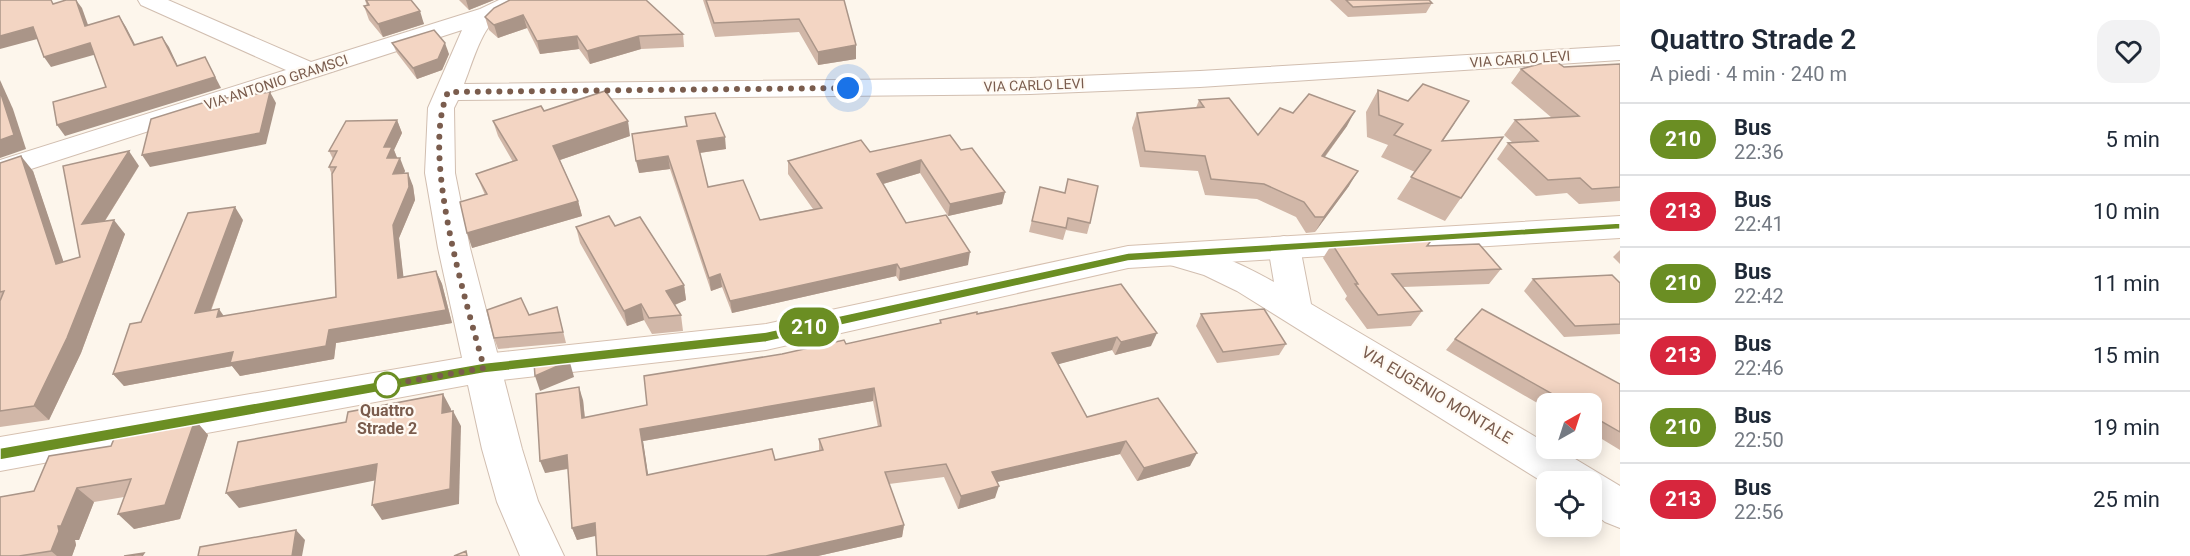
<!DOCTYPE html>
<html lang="it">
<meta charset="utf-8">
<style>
body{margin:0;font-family:Roboto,sans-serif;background:#f2f2f3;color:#1f2937;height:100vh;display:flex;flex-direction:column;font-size:22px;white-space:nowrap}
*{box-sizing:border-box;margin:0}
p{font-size:20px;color:#747a83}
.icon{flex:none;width:33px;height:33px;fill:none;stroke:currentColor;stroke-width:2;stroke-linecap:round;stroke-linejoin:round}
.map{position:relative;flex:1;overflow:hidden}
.drawer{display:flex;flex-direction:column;background:#fff;width:570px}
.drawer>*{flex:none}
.badge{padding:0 12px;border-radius:20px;font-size:21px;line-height:39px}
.needle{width:39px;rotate:39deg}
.tools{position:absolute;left:1536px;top:393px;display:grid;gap:12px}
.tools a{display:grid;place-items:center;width:66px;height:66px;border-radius:12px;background:#fff;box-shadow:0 3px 15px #0003;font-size:30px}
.you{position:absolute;width:30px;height:30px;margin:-15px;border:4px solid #fff;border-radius:50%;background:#1a73e8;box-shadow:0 0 0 9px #1a73e833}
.map>.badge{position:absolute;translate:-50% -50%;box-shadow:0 0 0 3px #fff}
.round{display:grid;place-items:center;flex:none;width:63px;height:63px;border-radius:18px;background:#f2f2f3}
.headline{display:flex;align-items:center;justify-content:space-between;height:102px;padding:0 30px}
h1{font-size:28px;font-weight:600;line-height:45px}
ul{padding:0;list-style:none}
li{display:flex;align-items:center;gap:18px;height:72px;padding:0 30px;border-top:2px solid #e0e1e3}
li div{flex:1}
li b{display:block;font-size:22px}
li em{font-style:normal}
li .badge{min-width:66px;font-weight:700;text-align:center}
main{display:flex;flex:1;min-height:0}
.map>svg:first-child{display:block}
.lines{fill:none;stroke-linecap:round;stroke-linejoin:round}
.street-casing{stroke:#d1beb0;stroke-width:2}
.secondary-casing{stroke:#d6c0b0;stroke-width:2}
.street{fill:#fff;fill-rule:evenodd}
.secondary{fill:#fff;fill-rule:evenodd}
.wall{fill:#d1b7a8;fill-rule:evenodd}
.shaded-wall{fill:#aa9588}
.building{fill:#f3d5c3;stroke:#aa9588;stroke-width:1.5;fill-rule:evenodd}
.line{fill:#6b8e23;stroke:#fff;stroke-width:1.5}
.walk{stroke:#7a5c4d;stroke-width:6;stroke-dasharray:0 10.8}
.stop-dot{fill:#fff;stroke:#6b8e23;stroke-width:3}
.labels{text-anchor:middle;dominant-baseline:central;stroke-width:4.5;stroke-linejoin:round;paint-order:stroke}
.far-street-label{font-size:14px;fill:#7a5c4d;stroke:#fffaf3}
.street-label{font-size:16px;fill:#7a5c4d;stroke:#fffaf3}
.stop-label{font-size:16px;font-weight:bold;fill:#7a5c4d;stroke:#fffaf3}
</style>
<main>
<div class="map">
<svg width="1620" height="556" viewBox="0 0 1620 556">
<rect width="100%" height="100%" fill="#fdf6ec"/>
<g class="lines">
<g class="street-casing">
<g id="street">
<path d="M138,0H168L311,62L480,9L499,0H528C521,11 506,12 496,19C481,30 471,67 464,84L1030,78L1200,71L1620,46V60L1200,87L1030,94L458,100L454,108L455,173L470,248L522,449L538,501L564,556H520L497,502L482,449L438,248L425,173L428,108L462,30L0,179V160L286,70L141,5Z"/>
<path d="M1284,236L1295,239L1300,247L1311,304L1546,443V448H1557L1620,486V528L1605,522L1592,512V482H1546V484L1237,291L1204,275L1160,262L1155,254L1160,246C1189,237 1247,267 1274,282L1268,247L1273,239Z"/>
</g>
</g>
<g class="secondary-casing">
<polygon id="secondary" points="1620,216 1620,238 1128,268 766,350 484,382 0,471 0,437 484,354 766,324 1128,246"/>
</g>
<use href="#street" class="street"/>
<use href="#secondary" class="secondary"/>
</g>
<g class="wall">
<polygon points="365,0 411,0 424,24 383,37 369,20 364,6 367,6"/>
<polygon points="459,0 494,0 469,10"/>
<polygon points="510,0 683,34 684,47 641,49 590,64 579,49 540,54 527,28 498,38 489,30 485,17"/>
<polygon points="703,0 844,0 856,59 818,65 799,32 715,37"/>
<polygon points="1330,0 1429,0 1432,3 1426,13 1348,17"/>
<polygon points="392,43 449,54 442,70 417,79 397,53"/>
<polygon points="1620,64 1620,201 1579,204 1567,193 1536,196 1497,159 1508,143 1513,143 1504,135 1515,120 1552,118 1511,83 1521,69 1564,67"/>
<polygon points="1378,90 1455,123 1443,141 1503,137 1445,221 1397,199 1415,172 1381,157 1388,145 1367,137 1366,112"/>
<polygon points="1199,100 1258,135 1293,113 1347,126 1325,157 1349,186 1315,232 1306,233 1296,217 1257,199 1205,195 1198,171 1140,167 1132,128 1137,113 1196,108"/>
<polygon points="544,111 630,136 560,160 578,201 582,216 472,248 485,195 476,174 513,162 498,136 493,121"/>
<polygon points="685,117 726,149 700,153 708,187 760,220 813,209 788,174 788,161 870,152 961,150 1005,192 1002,204 948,216 920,173 883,184 906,223 968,265 899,281 896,276 732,313 722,287 711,291 670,169 639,173 686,126"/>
<polygon points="397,120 402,133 394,150 397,158 405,171 404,173 413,186 415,200 399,238 403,277 436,271 442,284 452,323 336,343 334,359 240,376 232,366 124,386 113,374 141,322 243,220 211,311 224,316 336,297 332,175 329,167 333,159 329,151"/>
<polygon points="0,163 33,171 63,262 80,257 139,166 105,221 125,234 81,353 49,420 0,427"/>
<polygon points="1040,187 1090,223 1087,234 1066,230 1063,240 1029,232"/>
<polygon points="615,226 684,285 686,300 675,305 681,315 683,331 652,334 644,320 627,326 580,243 576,227"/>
<polygon points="1332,244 1427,246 1501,269 1489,284 1403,287 1422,311 1411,326 1367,329 1345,299 1347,296 1323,258"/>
<polygon points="1620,250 1620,264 1613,257"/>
<polygon points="1533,279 1620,283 1620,334 1564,337 1524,291"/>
<path d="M1020,305L1151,346L1115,355L1112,350L1058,364L1087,417L1190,466L1137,481L1120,454L997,482L995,498L958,509L944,477L889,484L904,525L902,537L818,556H597L596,535L577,540L572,528L568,469L545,473L583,400L585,418L647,405L846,344L940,323V320ZM873,401L878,427L819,439V451L775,460L648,475L643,441Z"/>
<polygon points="557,307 566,343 498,349 494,338"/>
<polygon points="1201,314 1286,344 1279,355 1217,363 1196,326"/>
<polygon points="1455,339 1620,384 1620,450 1592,433 1592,404 1546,404 1546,408 1446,350"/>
<polygon points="195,420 208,435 180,519 134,529 124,497 94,502 79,540 75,540 76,545 72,556 0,556 111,446"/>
</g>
<g class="shaded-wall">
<polygon points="76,0 82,8 92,36 85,26"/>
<polygon points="466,0 494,0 469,10"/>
<polygon points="420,11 424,24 383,37 378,24"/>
<polygon points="523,15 527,28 498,38 494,25"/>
<polygon points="119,16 126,27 141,56 134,45"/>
<polygon points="33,27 41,38 0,49 0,36"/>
<polygon points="577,36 579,49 540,54 537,41"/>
<polygon points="639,36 641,49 590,64 587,51"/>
<polygon points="162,37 169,47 183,77 177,66"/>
<polygon points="90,43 97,54 51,67 44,57"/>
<polygon points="445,43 449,54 442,70 417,79 413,68"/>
<polygon points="856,45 856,59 818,65 818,52"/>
<polygon points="205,57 221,88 65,136 57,125"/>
<polygon points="0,80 13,109 26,149 0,158"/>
<polygon points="270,92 276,103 266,144 150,167 142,155"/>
<polygon points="1355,111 1347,126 1314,171 1322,156"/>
<polygon points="397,120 402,133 394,150 398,160 392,171 384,147"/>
<polygon points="628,121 630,136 557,161 553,146"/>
<polygon points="725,137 726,149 699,153 697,141"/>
<polygon points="129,151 139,166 94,238 82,224"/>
<polygon points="21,156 33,171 69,278 56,264"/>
<polygon points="668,156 670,169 639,173 636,161"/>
<polygon points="400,158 405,171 398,186 393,174"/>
<polygon points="921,160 920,173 876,186 877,174"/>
<polygon points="1358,171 1349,186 1315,232 1324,217"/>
<polygon points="408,173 413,186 415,200 399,238 405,290 398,278 393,225"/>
<polygon points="1005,192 1002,204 948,216 950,204"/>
<polygon points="578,201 582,216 472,248 467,233"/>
<polygon points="235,207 243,220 205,326 195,313"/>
<polygon points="114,220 125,234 81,353 49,420 34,406"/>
<polygon points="970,252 968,265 899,281 900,269"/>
<polygon points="897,264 896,276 732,313 730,301"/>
<polygon points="436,271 442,284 452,323 336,343 334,359 240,376 232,366 124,386 113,374 329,330"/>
<polygon points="720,274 722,287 711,291 709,278"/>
<polygon points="684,285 686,300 669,307 666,291"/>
<polygon points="641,304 644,320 627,326 624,311"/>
<polygon points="219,309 228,322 217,317"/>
<polygon points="1157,333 1151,346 1115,355 1121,342"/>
<polygon points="1117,337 1112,350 1048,367 1052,353"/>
<polygon points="569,359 574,377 540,391 535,376"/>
<polygon points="579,387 583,400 586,431 582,418"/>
<polygon points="874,388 873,401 643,441 650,487 647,475 640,429"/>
<polygon points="443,394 451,409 450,429 442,413"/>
<polygon points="453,411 461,426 459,504 382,520 372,505"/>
<polygon points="195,420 208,435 180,519 134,529 118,514"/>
<polygon points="1126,441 1120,454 988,484 992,472"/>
<polygon points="1197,453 1190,466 1137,481 1144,468"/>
<polygon points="567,455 571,468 545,473 540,461"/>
<polygon points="377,464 387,478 239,508 226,493"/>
<polygon points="999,486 995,498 958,509 961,496"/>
<polygon points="77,488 94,502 79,540 75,540 76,545 72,556 57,556 51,551 58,526"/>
<polygon points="595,523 600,535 577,540 572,528"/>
<polygon points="904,525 902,537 818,556 766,556"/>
<polygon points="296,530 305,540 302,556 292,556"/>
</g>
<g class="building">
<polygon points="0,0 51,0 53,4 66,0 76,0 85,26 119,16 134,45 162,37 177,66 205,57 215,77 57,125 53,102 106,87 90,43 44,57 33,27 0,36"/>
<polygon points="366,0 411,0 420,11 378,24 364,6 369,5"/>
<polygon points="510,0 646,0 683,34 639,36 587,51 577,36 537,41 523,15 494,25 485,17 494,8"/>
<polygon points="706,0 844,0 856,45 818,52 799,19 714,23"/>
<polygon points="1346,0 1429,0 1432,3 1353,7"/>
<polygon points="434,30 445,43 438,59 413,68 392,43"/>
<polygon points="1554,60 1564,67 1620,64 1620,187 1592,189 1580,178 1548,180 1508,143 1538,141 1515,120 1579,116 1521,69"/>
<polygon points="1423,84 1469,101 1442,141 1503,137 1461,198 1411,177 1431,150 1394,135 1403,124 1379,115 1378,90 1408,101"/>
<polygon points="0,91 14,135 0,140"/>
<polygon points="605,91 628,121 553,146 578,201 467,233 460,202 487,194 476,174 517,160 493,121 541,106 544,111"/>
<polygon points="270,92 260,133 142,155 151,119 225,96 226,98"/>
<polygon points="1309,94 1355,111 1322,156 1358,171 1324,217 1315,217 1304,202 1264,184 1211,179 1205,156 1145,151 1137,113 1204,107 1199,100 1229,98 1258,135 1280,108 1293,113"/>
<polygon points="715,113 725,137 697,141 708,187 743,180 760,220 822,208 788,161 861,140 870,152 950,135 961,150 972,148 1005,192 950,204 921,160 877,174 906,223 946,215 970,252 900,269 897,264 730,301 720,274 709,278 668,156 636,161 632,134 687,126 685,117"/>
<polygon points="397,120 384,147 392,147 387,158 400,158 393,174 408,173 409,187 393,225 398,278 436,271 446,310 329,330 326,346 230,363 233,352 113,374 130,324 141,322 188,213 235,207 195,313 219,309 217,317 336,297 332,174 336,167 329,167 337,151 329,151 346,121"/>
<polygon points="129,151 82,224 114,220 67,338 34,406 0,411 0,301 4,291 0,292 0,163 21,156 56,264 80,257 63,166"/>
<polygon points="1068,179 1098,186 1090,223 1068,218 1066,228 1032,221 1040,187 1065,193"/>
<polygon points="609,216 615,226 640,217 684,285 666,291 681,315 649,318 641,304 624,311 576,227"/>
<polygon points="1433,238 1427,246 1479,244 1501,269 1392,274 1422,311 1378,315 1355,284 1358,284 1332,244"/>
<polygon points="1612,275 1620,283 1620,324 1575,326 1533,279"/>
<path d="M1121,284L1157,333L1121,342L1117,337L1052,353L1087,417L1158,398L1197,453L1144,468L1126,441L992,472L999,486L961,496L946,464L885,472L904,525L766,556H597L595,523L572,528L567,455L540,461L536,394L579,387L582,418L647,405L644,376L782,354L844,340L846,344L941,323L940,320L977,312V314L1020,305ZM874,388L881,426L819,439L823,450L775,460L772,449L647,475L640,429Z"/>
<polygon points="521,298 529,315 557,307 563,332 494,338 487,310"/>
<polygon points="1264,309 1286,344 1223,352 1201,314"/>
<polygon points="1482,309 1620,384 1620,432 1592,416 1592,404 1570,404 1455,339"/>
<polygon points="569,359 569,361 535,376 534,363"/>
<polygon points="443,394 442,413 453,411 450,489 372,505 377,464 226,493 238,442 346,422 348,412"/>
<polygon points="195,420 165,505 118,514 131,479 77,488 61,526 58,526 59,531 51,551 19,556 0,556 0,497 34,491 49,456 111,446 116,434"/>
<polygon points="296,530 292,556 198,556 200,547"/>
<polygon points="466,551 467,556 454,556"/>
<polygon points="144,553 142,556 124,556"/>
</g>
<polygon class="line" points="1620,223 1620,229 1128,261 766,342 484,373 0,460 0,448 484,363 766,332 1128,253"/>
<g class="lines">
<path class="walk" d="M387,385L484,368C466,300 420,155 448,92L848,88"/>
</g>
<circle class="stop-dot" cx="387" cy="385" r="12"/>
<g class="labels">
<g class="far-street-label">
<text transform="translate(1520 59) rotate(-4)">VIA CARLO LEVI</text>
<text transform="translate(276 82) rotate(-18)">VIA ANTONIO GRAMSCI</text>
<text transform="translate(1034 85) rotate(-2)">VIA CARLO LEVI</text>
</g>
<g class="street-label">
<text transform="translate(1437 395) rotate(31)">VIA EUGENIO MONTALE</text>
</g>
<g class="stop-label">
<text x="387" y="410">Quattro<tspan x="387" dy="18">Strade 2</tspan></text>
</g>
</g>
</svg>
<div class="tools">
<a><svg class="needle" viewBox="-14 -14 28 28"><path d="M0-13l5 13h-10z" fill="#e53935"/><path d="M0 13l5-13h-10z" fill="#747a83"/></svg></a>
<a><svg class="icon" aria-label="locate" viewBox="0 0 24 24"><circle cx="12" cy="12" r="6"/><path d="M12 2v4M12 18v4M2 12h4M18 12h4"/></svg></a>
</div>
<div class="you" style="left:848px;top:88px"></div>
<b class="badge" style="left:809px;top:327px;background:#6b8e23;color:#fff">210</b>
</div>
<section class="drawer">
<div class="headline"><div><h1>Quattro Strade 2</h1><p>A piedi · 4 min · 240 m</p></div><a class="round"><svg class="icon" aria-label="heart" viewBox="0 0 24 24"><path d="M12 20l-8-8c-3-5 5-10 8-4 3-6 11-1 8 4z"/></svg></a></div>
<ul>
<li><span class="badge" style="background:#6b8e23;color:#fff">210</span><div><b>Bus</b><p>22:36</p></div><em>5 min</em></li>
<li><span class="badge" style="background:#d7263d;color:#fff">213</span><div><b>Bus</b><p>22:41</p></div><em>10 min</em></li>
<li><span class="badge" style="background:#6b8e23;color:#fff">210</span><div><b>Bus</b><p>22:42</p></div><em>11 min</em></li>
<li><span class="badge" style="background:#d7263d;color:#fff">213</span><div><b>Bus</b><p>22:46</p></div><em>15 min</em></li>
<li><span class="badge" style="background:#6b8e23;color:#fff">210</span><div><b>Bus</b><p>22:50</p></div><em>19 min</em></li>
<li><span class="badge" style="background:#d7263d;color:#fff">213</span><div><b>Bus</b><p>22:56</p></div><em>25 min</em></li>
</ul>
</section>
</main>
